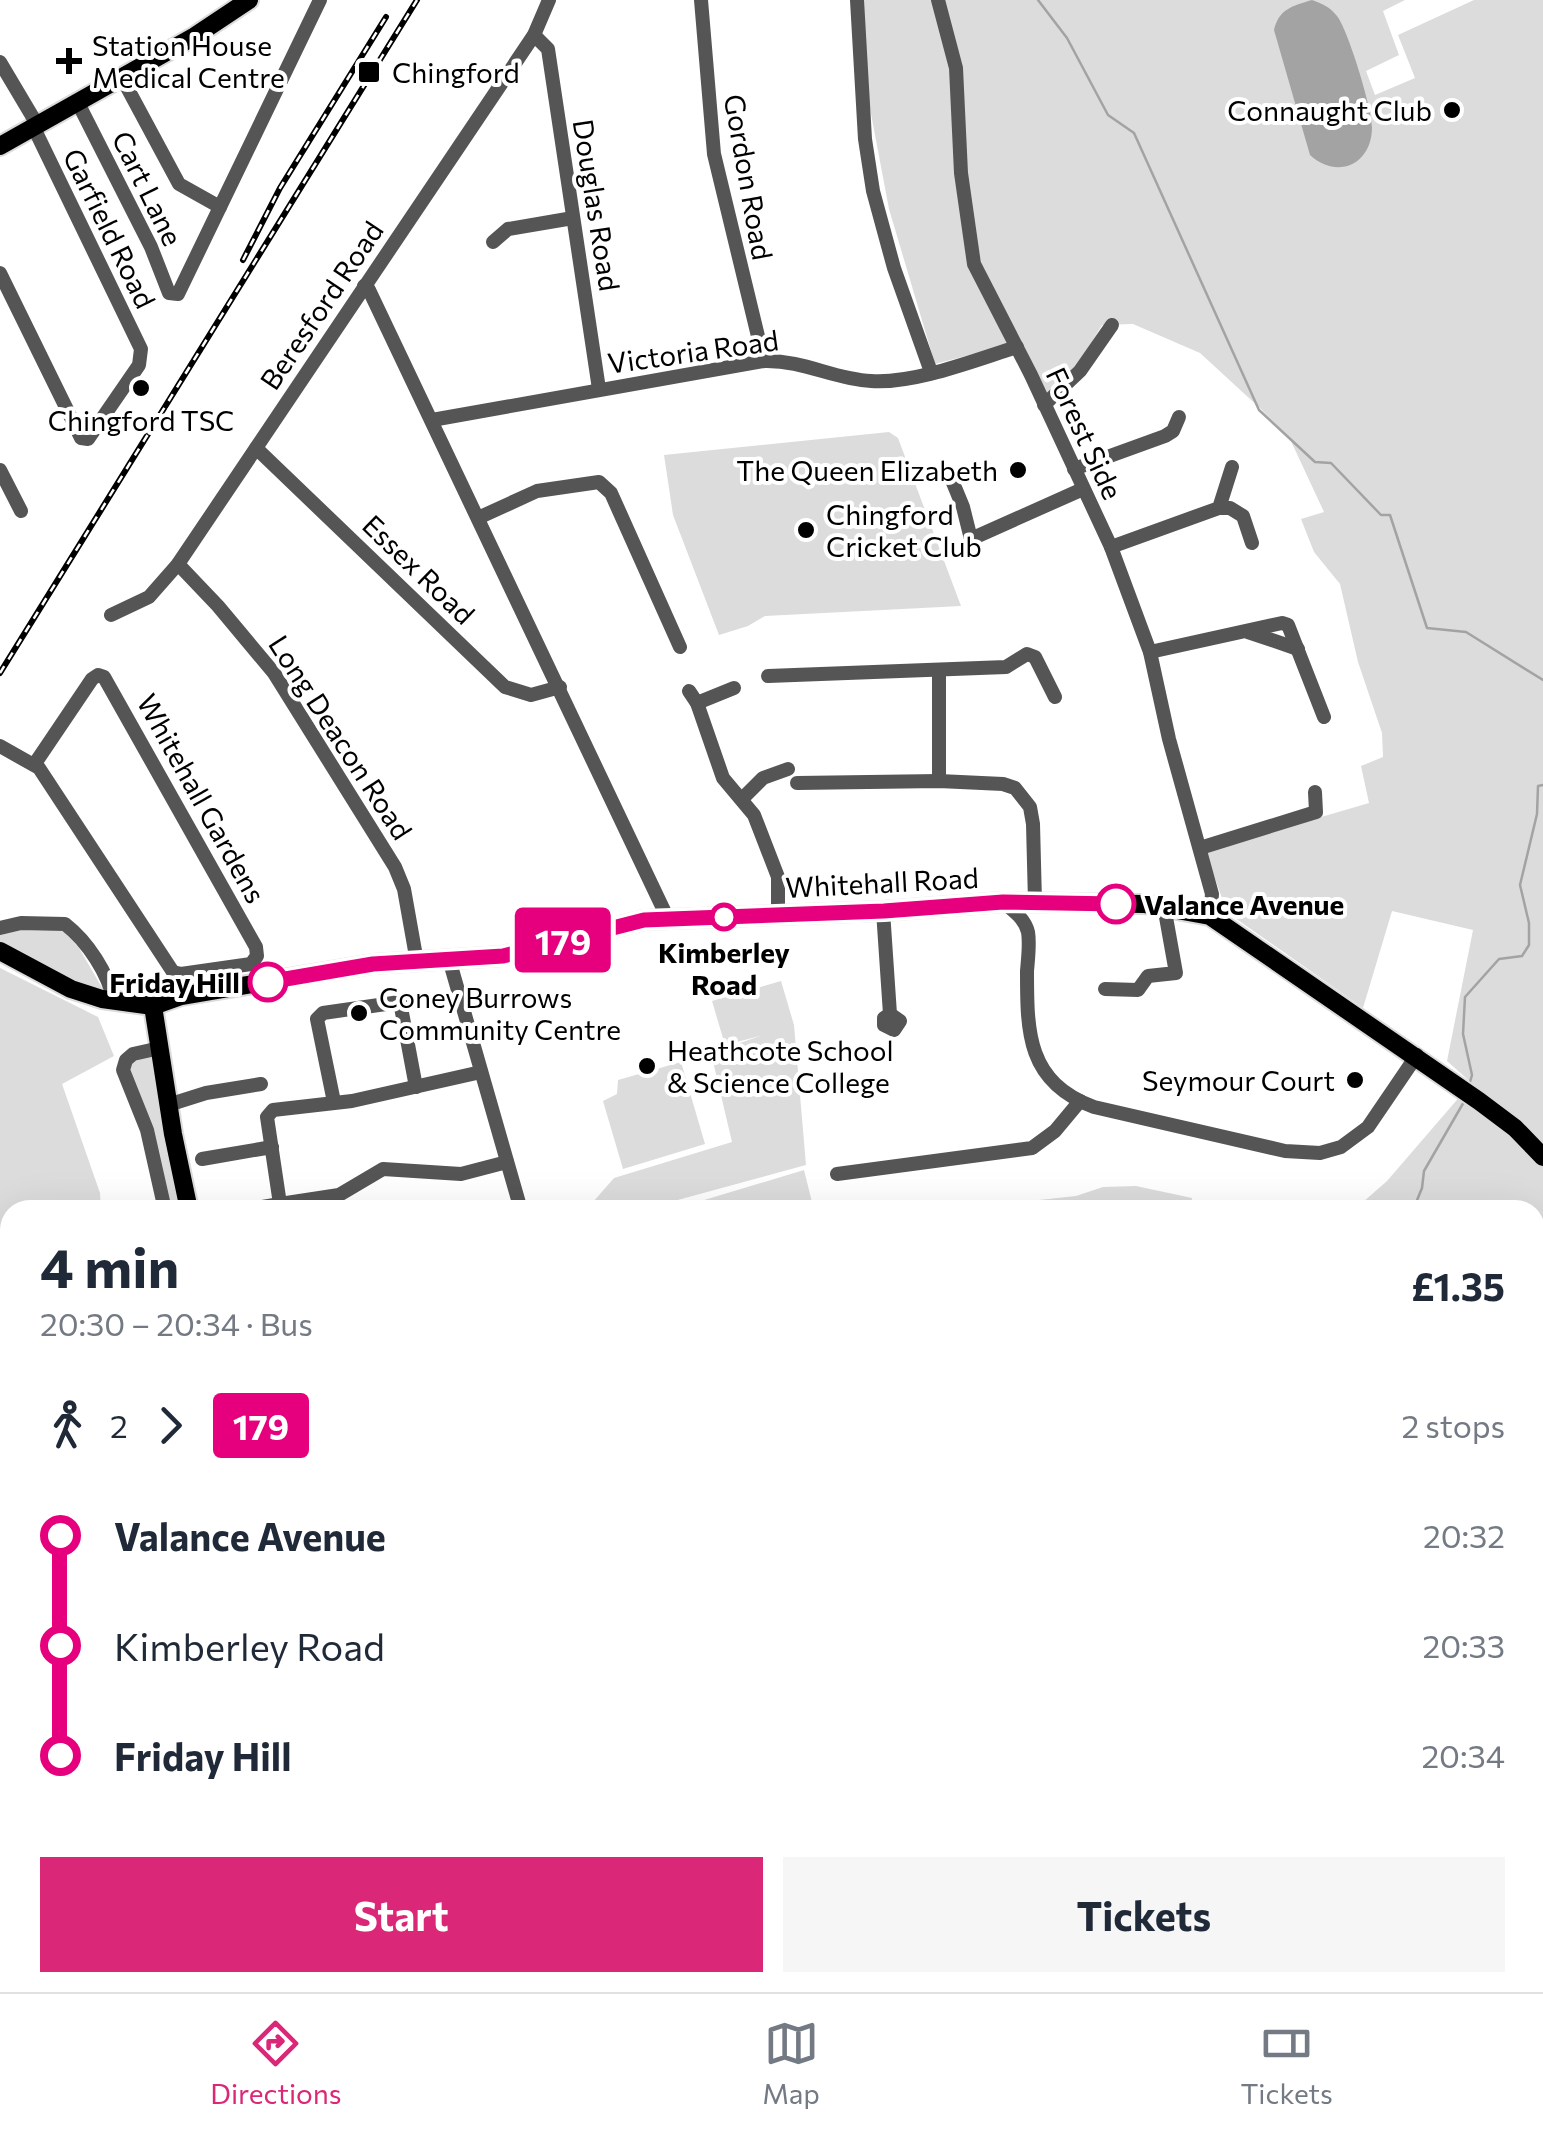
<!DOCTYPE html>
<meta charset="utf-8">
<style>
body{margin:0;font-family:Commissioner,sans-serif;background:#f6f6f7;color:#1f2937;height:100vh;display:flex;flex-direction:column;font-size:38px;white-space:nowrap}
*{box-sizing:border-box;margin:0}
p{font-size:32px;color:#747a83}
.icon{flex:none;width:55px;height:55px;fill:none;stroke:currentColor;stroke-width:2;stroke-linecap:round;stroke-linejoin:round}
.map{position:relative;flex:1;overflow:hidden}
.sheet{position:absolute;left:0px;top:1200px;width:1545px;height:792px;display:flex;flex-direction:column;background:#fff;border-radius:30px 30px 0 0;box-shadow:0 10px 40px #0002}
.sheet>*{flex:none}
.badge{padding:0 20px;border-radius:8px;font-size:35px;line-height:65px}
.map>.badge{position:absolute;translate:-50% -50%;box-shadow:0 0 0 5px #fff}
.legs{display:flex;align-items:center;gap:15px;height:110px;padding:0 40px;font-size:32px}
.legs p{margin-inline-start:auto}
.head{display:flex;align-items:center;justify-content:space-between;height:170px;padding:0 40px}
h1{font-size:55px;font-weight:700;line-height:75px}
.primary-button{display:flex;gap:20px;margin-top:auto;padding:20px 40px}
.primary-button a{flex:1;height:115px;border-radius:0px;background:#db2777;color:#fff;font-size:40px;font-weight:700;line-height:115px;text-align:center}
.primary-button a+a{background:#f6f6f7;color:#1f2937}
ul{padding:0 40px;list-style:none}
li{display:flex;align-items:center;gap:35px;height:110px;font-size:38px}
li i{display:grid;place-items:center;width:15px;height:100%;margin:0 12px;background:currentColor}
li i::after{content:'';width:25px;height:25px;margin:-12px;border:8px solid;border-radius:50%;background:#fff}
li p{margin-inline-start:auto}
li:first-child i{background:linear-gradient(#0000 50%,currentColor 0)}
li:last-child i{background:linear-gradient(currentColor 50%,#0000 0)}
.tabs{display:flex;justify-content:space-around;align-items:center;height:140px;border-top:2px solid #e0e1e3;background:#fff;font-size:28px;color:#747a83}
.tabs a{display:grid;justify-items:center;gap:5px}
.tabs .on{color:#db2777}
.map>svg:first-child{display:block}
.green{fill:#dcdcdc}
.water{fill:#a3a3a3}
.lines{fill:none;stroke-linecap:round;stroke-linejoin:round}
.stream{stroke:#a3a3a3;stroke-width:2.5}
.major-casing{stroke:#dbdbdb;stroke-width:22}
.minor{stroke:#555;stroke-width:14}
.major{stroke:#000;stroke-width:18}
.rail-casing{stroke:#000;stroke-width:6}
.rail{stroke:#fff;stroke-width:2.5;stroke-dasharray:8;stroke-linecap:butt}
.line-1-casing{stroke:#fff;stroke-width:22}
.line-1{stroke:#e6007e;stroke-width:15}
.poi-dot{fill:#000;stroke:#fff;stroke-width:4}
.stop-1-dot{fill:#fff;stroke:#e6007e;stroke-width:5}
.labels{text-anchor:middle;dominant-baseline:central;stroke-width:8;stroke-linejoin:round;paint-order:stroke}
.poi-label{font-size:28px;fill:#000;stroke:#fff;text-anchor:start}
.street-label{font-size:28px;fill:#000;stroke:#fff}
.stop-label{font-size:28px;font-weight:bold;fill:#000;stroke:#fff;text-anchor:start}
</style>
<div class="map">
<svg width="1543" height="1992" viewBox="0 0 1543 1992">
<rect width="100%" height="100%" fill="#fff"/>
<g class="green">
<polygon points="862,0 1405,0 1383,11 1399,55 1366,71 1375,95 1415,78 1398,35 1474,0 1543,0 1543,1147 1447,1061 1473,930 1392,911 1363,1008 1235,918 1222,898 1205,851 1369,803 1361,766 1383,757 1382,733 1358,662 1340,584 1314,552 1301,519 1324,512 1290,439 1262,410 1200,353 1133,324 1102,325 1073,373 1044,402 1020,342 935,364 889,209 868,98"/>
<polygon points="889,432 898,438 961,606 765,616 748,626 719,635 673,515 664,455"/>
<polygon points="21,929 63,930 79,948 104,991 76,982 0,944 0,935"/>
<polygon points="0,968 98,1017 114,1056 62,1084 100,1193 101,1210 10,1210 10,1468 0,1469"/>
<polygon points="781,981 794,1025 806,1165 641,1210 586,1210 614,1178 732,1142 711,1053 760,1036 725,1045 712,1001"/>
<polygon points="150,1057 183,1210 168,1210 126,1078 132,1058"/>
<polygon points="681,1062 705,1144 623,1169 603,1101 617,1094 618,1080"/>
<polygon points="1462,1094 1507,1124 1543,1164 1543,1333 1535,1336 1535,1210 1354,1210 1387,1181"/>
<polygon points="804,1170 814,1210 692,1210 691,1204"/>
<polygon points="1136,1186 1192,1198 1191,1210 945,1210 1076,1196 1103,1187"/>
<polygon points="1543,1970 1543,1992 826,1992 821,1983 1535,1982 1535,1971"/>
</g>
<path class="water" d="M1312,0C1323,4 1330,7 1337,16C1348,30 1372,108 1372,127C1372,165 1337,180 1310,155L1274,30C1279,9 1292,6 1312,0Z"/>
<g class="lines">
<g class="stream">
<polyline points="1038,0 1067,38 1108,115 1134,133 1259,410 1315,462 1331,463 1381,515 1390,515 1427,628 1466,632 1543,680"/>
<polyline points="1470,1082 1472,1075 1463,1034 1465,997 1499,959 1522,956 1529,945 1529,923 1520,885 1537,814 1538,786 1543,785"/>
<polyline points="1413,1210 1422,1188 1424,1171 1465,1100"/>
<polyline points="1050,1992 1053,1982"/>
</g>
<g class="major-casing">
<g id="major">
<polyline points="0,146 195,36 249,0"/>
<polyline points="0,951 71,989 102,999 153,1006"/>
<polyline points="153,1006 181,996 373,964 503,956 644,920 883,911 1003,902 1144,904 1210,916 1479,1101 1515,1128 1543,1157"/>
<polyline points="153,1006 173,1134 189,1210"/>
<polyline points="273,1982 274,1992"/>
</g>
</g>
<g class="minor">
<polyline points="701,0 714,154 764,361"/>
<polyline points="857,0 865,139 873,191 894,268 931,372"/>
<polyline points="938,0 956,68 961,173 974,264 1031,375 1111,547 1150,652 1169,739 1212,894 1210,916"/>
<polyline points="534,35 548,49 599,389"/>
<polyline points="0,62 38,126"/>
<polyline points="122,78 179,184 220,207"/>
<polyline points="78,103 151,247 169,293 178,294 320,0"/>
<polyline points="493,242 508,229 573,218"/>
<polyline points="0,273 81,438 88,439 139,365 141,349 34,128"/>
<polyline points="364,286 369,290 668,919"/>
<polyline points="1044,405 1080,371 1112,325"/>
<path d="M432,420L764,361C804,360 833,379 871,381C915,384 975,360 1017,347"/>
<polyline points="256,448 505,687 531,695 560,687"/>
<polyline points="1074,469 1165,436 1173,431 1179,417"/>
<polyline points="0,470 21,511"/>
<polyline points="949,473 963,507 971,539 1083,489"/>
<polyline points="1219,508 1230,508 1243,516 1252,543"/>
<polyline points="478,518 537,491 599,482 611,493 680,647"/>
<polyline points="1111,547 1219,508 1232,467"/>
<polyline points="178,564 218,606 274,673 395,867 404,889 417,962"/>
<polyline points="111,615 149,597 178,564 534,35 549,0"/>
<polyline points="1248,632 1298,649"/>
<polyline points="1150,652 1282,623 1288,625 1324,717"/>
<polyline points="768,676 1006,667 1027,654 1035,657 1055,697"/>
<polyline points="689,691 697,703 723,778 754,815 778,877 778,916"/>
<polyline points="697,703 734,688"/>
<polyline points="0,746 39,768 173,972 181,974 251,964 257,956 256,947 104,677 98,675 92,679 34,765"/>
<polyline points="939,781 939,670"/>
<polyline points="797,783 939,781 1003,784 1015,788 1030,807 1033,824 1035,902"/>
<polyline points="742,799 763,778 788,769"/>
<polyline points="1200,848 1316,812 1315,792"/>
<path d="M1003,902C1013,910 1025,919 1028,932C1030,943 1028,959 1027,971C1027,1033 1027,1082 1094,1107L1285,1151L1320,1153L1341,1147L1368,1127L1417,1055"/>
<polyline points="883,911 890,1014 900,1021 894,1030 884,1025 884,1018 890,1014"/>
<path d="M0,928L21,923L65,924C88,942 108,973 114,1001"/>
<polyline points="449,959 521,1210"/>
<polyline points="1105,989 1138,990 1148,976 1176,973 1164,906"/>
<polyline points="160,1048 133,1054 126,1060 123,1070 147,1130 165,1210"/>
<polyline points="481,1072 352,1101 273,1110 267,1117 280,1204 339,1195 383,1169 461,1174 507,1162"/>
<polyline points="334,1102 317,1019 323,1013 400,1002 416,1087"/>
<polyline points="168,1105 206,1093 261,1084"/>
<polyline points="202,1159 272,1147"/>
<polyline points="837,1174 1032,1148 1055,1131 1080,1101"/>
<polyline points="245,1210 280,1204"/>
<polyline points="1535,1412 1543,1406"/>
<polyline points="1535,1428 1543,1437"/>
<polyline points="3,1533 10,1550"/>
<polyline points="0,1682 10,1682"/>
<polyline points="1535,1688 1543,1696"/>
<polyline points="0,1809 10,1812"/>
<polyline points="0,1917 10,1921"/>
<polyline points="1535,1921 1543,1919"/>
<polyline points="125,1982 125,1992"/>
<polyline points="245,1982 247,1992"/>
<polyline points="296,1982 298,1992"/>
<polyline points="404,1982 406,1992"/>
<polyline points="620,1982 624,1992"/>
<polyline points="812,1982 816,1992"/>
<polyline points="575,1986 578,1982"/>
<polyline points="440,1992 467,1982"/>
<polyline points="684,1992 704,1982"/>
</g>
<use href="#major" class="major"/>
<g class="rail-casing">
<g id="rail">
<polyline points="243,260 280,188 386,17"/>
<polyline points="0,673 417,0"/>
</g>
</g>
<use href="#rail" class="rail"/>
</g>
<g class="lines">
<g class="line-1-casing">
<polyline id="line-1" points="268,982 373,964 503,956 644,920 884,911 1003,902 1116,904"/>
</g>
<use href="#line-1" class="line-1"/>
</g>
<g class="poi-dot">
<path d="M64 46h10v10h10v10h-10v10h-10v-10h-10v-10h10z"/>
<rect x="357" y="60" width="24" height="24" rx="5"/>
<circle cx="1452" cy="110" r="10"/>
<circle cx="141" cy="388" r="10"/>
<circle cx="1018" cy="470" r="10"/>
<circle cx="806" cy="530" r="10"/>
<circle cx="359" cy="1013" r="10"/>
<circle cx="647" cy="1066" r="10"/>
<circle cx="1355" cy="1080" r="10"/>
</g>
<g class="stop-1-dot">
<circle cx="1116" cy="904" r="18"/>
<circle cx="724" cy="917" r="12"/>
<circle cx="268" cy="982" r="18"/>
</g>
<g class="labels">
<g class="poi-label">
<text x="92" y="45">Station House<tspan x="92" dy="32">Medical Centre</tspan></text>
<text x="392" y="72">Chingford</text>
<text x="1432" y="110" text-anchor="end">Connaught Club</text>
<text x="141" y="420" text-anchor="middle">Chingford TSC</text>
<text x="998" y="470" text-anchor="end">The Queen Elizabeth</text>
<text x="826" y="514">Chingford<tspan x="826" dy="32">Cricket Club</tspan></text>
<text x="379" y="997">Coney Burrows<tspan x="379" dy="32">Community Centre</tspan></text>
<text x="667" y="1050">Heathcote School<tspan x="667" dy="32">&amp; Science College</tspan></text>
<text x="1335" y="1080" text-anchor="end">Seymour Court</text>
</g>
<g class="street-label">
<text transform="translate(749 177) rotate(80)">Gordon Road</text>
<text transform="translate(148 188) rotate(64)">Cart Lane</text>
<text transform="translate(597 205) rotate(81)">Douglas Road</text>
<text transform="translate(110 228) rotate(64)">Garfield Road</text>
<text transform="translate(321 305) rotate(-56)">Beresford Road</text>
<text transform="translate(693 351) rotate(-8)">Victoria Road</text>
<text transform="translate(1085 433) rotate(65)">Forest Side</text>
<text transform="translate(419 569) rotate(44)">Essex Road</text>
<text transform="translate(341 737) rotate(57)">Long Deacon Road</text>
<text transform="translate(202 798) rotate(61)">Whitehall Gardens</text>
<text transform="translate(882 882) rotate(-3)">Whitehall Road</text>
</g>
<g class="stop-label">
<text x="1144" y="904">Valance Avenue</text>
<text x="724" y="952" text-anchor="middle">Kimberley<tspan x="724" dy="32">Road</tspan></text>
<text x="240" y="982" text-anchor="end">Friday Hill</text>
</g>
</g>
</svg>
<b class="badge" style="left:563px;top:940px;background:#e6007e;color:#fff">179</b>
<section class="sheet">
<div class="head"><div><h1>4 min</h1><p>20:30 – 20:34 · Bus</p></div><b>£1.35</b></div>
<div class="legs"><svg class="icon" aria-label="walk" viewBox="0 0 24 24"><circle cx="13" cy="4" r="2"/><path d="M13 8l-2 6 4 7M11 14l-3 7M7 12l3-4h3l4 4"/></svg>2<svg class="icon" aria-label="forward" viewBox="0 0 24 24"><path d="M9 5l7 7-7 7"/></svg><b class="badge" style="background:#e6007e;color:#fff">179</b><p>2 stops</p></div>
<ul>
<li><i style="color:#e6007e"></i><b>Valance Avenue</b><p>20:32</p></li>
<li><i style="color:#e6007e"></i><span>Kimberley Road</span><p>20:33</p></li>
<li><i style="color:#e6007e"></i><b>Friday Hill</b><p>20:34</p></li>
</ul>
<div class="primary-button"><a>Start</a><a>Tickets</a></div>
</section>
</div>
<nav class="tabs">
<a class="on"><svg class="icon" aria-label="directions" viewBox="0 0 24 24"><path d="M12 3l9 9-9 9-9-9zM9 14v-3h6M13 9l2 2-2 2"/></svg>Directions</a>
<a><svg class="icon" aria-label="map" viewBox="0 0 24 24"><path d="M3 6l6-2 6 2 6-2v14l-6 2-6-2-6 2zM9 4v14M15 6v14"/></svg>Map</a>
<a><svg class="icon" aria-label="tickets" viewBox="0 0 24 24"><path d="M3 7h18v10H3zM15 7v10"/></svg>Tickets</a>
</nav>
